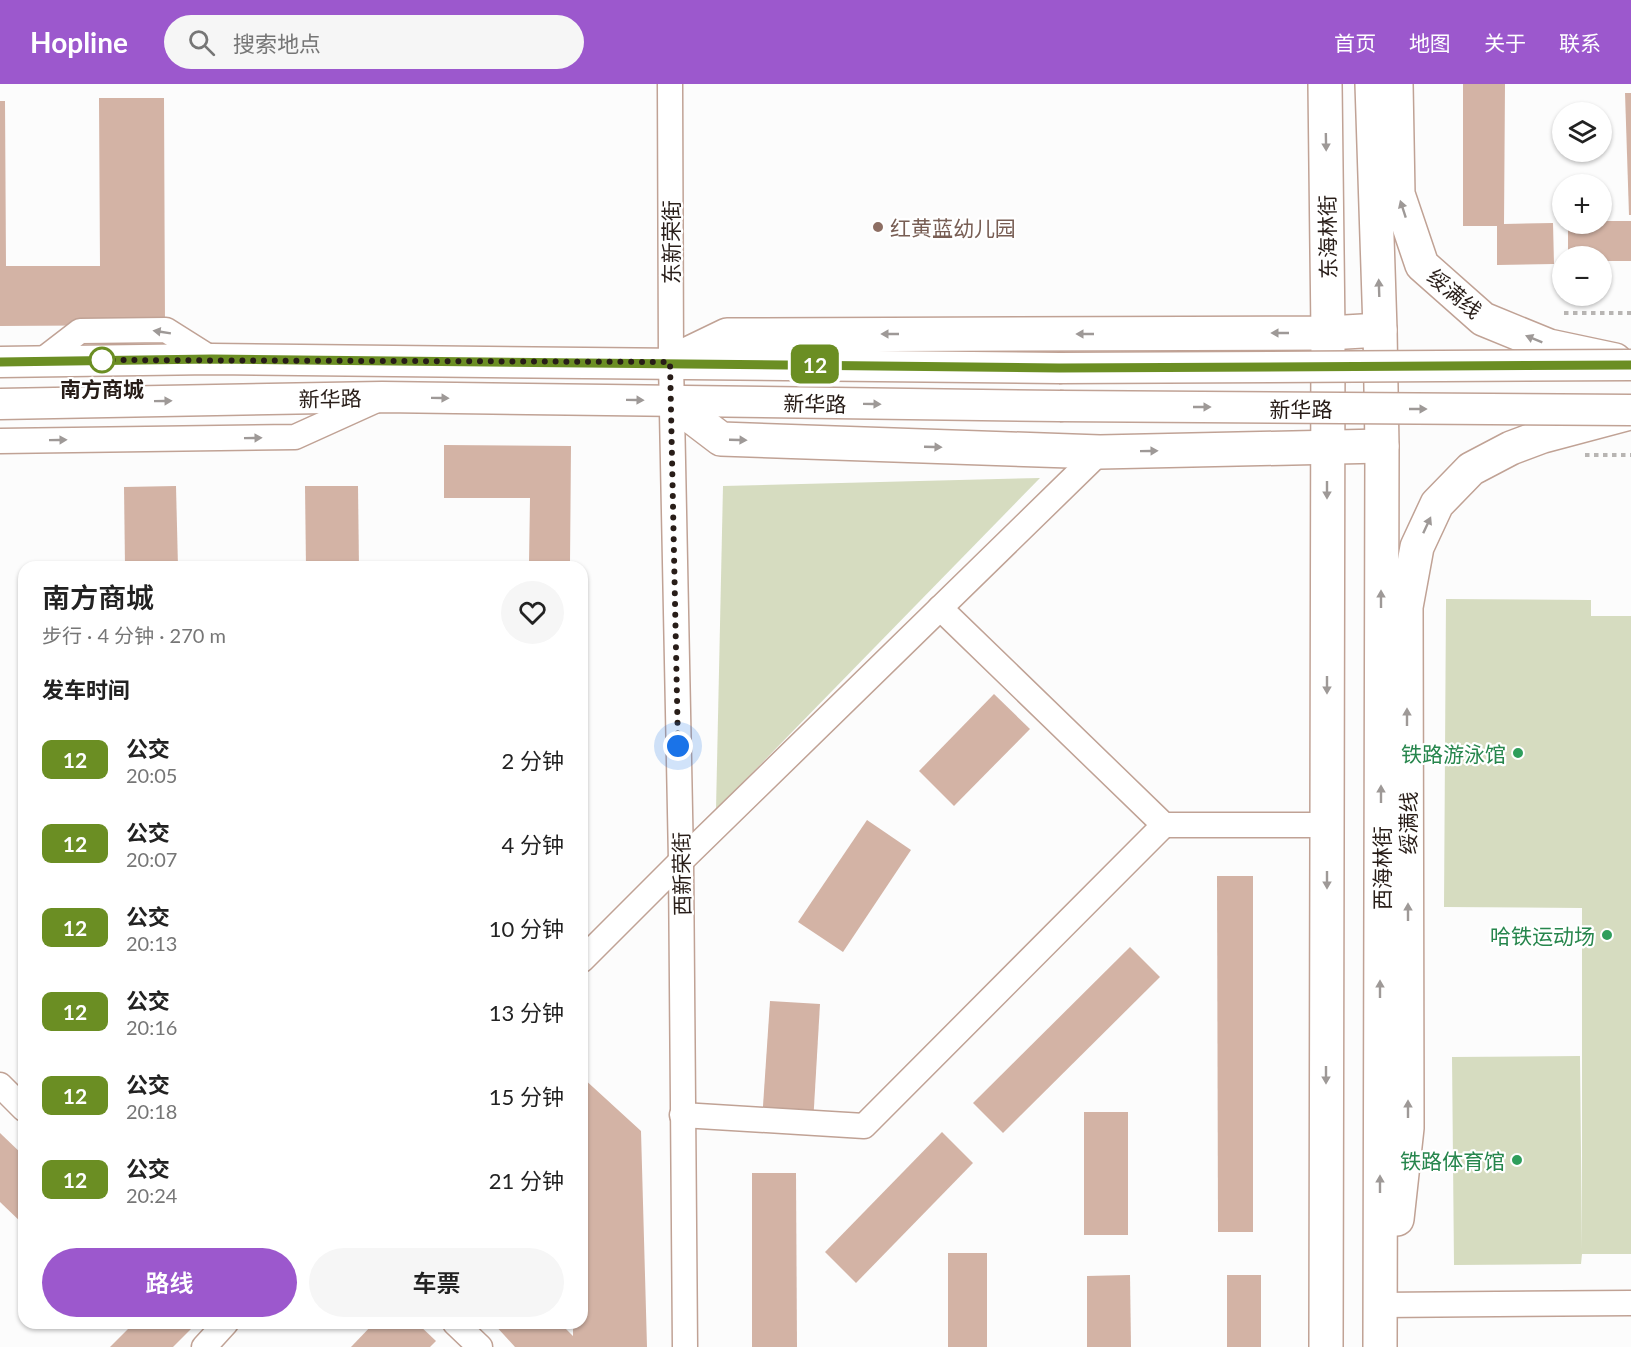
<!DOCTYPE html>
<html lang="zh">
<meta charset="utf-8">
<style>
body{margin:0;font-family:Lato,"Noto Sans SC",sans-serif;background:#f6f6f6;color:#222;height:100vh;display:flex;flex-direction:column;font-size:22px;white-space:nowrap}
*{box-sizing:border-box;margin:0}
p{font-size:20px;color:#767676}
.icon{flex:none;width:33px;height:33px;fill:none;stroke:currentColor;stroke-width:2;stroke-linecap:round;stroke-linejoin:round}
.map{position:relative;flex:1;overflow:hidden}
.panel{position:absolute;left:18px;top:477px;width:570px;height:768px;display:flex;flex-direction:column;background:#fff;border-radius:18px;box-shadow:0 2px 4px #0004}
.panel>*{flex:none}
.badge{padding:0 12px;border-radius:9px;font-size:21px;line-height:39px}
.fabs{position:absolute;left:1552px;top:18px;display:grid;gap:12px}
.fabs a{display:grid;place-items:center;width:60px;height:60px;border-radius:50%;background:#fff;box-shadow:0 2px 4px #0004;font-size:30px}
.you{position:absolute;width:30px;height:30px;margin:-15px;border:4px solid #fff;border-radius:50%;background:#1a73e8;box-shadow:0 0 0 9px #1a73e833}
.map>.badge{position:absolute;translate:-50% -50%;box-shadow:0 0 0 3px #fff}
h2{padding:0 24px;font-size:22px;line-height:54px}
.round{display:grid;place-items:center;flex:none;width:63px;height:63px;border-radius:32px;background:#f6f6f6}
.headline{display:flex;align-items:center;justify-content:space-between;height:102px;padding:0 24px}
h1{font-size:28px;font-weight:600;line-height:45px}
.action{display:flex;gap:12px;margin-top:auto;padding:12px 24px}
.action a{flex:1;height:69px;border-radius:36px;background:#9c58cd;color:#fff;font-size:24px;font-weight:600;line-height:69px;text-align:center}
.action a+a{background:#f6f6f6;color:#222}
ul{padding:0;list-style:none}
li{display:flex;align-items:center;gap:18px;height:84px;padding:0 24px}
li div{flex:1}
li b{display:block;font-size:22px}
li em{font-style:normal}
li .badge{min-width:66px;font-weight:700;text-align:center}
header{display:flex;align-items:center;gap:36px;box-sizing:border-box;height:84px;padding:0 30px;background:#9c58cd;color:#fff}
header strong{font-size:28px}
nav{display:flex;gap:33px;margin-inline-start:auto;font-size:21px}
.search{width:420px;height:54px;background:#f6f6f6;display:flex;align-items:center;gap:15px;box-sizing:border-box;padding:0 21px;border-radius:33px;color:#767676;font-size:22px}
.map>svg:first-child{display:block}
.green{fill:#d6dcc0}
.building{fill:#d3b3a5}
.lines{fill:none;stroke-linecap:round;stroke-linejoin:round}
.minor-casing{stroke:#c0a295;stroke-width:27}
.major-casing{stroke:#c0a295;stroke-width:33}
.highway-casing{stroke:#c0a295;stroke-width:36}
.path{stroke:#b8b5b3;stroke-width:4;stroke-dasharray:4.5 4.5;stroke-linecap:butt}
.minor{stroke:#fff;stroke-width:24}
.major{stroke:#fff;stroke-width:30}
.highway{stroke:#fff;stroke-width:33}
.major-bridge-casing{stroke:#c0a295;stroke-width:33;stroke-linecap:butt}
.major-bridge{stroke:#fff;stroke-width:30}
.oneway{fill:#9e9997}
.line-casing{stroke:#fff;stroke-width:14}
.line{stroke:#6b8e23;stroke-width:9}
.walk{stroke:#281d18;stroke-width:6;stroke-dasharray:0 10.8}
.education-dot{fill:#8d6e63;stroke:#fff;stroke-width:2}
.stop-dot{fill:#fff;stroke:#6b8e23;stroke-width:3}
.leisure-dot{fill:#2e9e5b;stroke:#fff;stroke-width:2}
.labels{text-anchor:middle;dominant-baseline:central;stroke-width:4.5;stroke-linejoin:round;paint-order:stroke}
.education-label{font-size:21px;fill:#785e54;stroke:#fff;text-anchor:start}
.street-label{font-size:21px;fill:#281d18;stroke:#fff}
.stop-label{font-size:21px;font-weight:bold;fill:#281d18;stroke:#fff}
.leisure-label{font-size:21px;fill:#27864d;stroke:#fff;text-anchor:end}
</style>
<header>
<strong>Hopline</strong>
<div class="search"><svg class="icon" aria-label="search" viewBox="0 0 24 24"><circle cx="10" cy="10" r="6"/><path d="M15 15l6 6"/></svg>搜索地点</div>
<nav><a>首页</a><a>地图</a><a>关于</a><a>联系</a></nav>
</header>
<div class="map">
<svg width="1631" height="1263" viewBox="0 0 1631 1263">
<rect width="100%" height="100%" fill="#fcfcfc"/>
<g class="green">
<polygon points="1040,394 716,726 723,402"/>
<polygon points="1446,515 1591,516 1591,532 1631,532 1631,1170 1582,1170 1581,1180 1454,1181 1452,973 1580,972 1582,1166 1582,824 1444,823"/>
</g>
<g class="building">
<polygon points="1463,0 1505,0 1504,140 1553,139 1554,180 1497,181 1497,142 1463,142"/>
<polygon points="1625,9 1631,9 1631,131 1629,131"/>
<polygon points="99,14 164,14 165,241 0,242 0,17 5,17 6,182 100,182"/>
<polygon points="1602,137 1631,137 1631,177 1602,177 1602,172 1568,172 1568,140 1602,140"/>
<polygon points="444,361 571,362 570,480 529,480 530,414 444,414"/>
<polygon points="176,402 178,483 125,483 124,403"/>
<polygon points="305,402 358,402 359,483 306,483"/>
<polygon points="994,610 1030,645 954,722 919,687"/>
<polygon points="867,736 911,766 843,868 798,838"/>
<polygon points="1217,792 1253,792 1253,1148 1218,1148"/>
<polygon points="1130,863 1160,893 1003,1049 973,1019"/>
<polygon points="770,917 820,920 813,1040 762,1037"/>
<polygon points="582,993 641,1047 647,1263 515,1263 493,1239 560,1239 573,1252 573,1239 582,1239"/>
<rect x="1084" y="1028" width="44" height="123"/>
<polygon points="942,1048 973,1079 856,1199 825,1168"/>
<polygon points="0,1049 24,1072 24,1141 0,1118"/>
<polygon points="752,1089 796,1089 797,1263 752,1263"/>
<rect x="948" y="1169" width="39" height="94"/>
<polygon points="1130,1191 1131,1263 1087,1263 1087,1192"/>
<rect x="1227" y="1191" width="34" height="72"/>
<polygon points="125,1239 197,1239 173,1263 110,1263 130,1243"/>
<polygon points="374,1239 417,1239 436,1257 430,1263 351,1263"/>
</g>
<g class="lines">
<g class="minor-casing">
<g id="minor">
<polyline points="670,0 671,278 681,777 685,1263"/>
<polyline points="41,277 80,247 166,246 212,275"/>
<polyline points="0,357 295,353 379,315"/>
<polyline points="940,524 1164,741 1327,741"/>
<polyline points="582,876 681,777 1100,368"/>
<polyline points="0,1001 24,1025"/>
<polyline points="682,1031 864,1042 1164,741"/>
<polyline points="1380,1221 1631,1219"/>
<polyline points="455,1239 480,1263"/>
<polyline points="204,1263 226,1239"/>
</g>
</g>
<g class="major-casing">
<g id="major">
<polyline points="0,278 212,275 1059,284"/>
<polyline points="0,320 382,313 1060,322"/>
</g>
</g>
<g class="highway-casing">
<g id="highway">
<polyline points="1325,0 1328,249 1326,1263"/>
<polyline points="1372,0 1380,246 1382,362 1380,1263"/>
<polyline points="1396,0 1398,110 1422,181 1483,235 1549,262 1615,276"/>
<polyline points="671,278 727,251 1328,249 1380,246"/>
<polyline points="671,317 721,355 1100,368 1382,362"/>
<polyline points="1397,1135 1407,1044 1406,523 1417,463 1437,420 1471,385 1511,364 1543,352 1630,329"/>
</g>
</g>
<g class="path">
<polyline points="1564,229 1631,229"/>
<polyline points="1585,371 1631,371"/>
</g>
<use href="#minor" class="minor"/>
<use href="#major" class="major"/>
<use href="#highway" class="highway"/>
<g class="major-bridge-casing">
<g id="major-bridge">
<polyline points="1059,284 1631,281"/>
<polyline points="1060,322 1631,326"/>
</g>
</g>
<use href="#major-bridge" class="major-bridge"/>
</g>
<defs><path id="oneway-solid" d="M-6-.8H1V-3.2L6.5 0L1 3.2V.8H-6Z" transform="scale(1.5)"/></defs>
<g class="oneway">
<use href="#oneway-solid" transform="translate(1326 58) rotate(89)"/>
<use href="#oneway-solid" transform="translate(1403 125) rotate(-108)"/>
<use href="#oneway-solid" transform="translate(1379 204) rotate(-92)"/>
<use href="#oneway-solid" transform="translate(162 248) rotate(-171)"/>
<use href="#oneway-solid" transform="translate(1280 249) rotate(180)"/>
<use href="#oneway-solid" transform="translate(890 250) rotate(180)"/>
<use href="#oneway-solid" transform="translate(1085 250) rotate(180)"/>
<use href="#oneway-solid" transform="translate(1534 255) rotate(-158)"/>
<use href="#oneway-solid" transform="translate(440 314) rotate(1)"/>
<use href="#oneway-solid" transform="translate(635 316) rotate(1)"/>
<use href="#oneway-solid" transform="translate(163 317) rotate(-1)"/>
<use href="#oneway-solid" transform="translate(872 320) rotate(1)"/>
<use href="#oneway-solid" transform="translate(1202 323)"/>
<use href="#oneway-solid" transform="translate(1418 325)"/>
<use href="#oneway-solid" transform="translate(253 354) rotate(-1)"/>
<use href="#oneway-solid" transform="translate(58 356) rotate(-1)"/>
<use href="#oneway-solid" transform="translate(738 356) rotate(2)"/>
<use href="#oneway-solid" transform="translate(933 363) rotate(2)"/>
<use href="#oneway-solid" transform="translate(1149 367) rotate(-1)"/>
<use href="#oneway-solid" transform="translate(1327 406) rotate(90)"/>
<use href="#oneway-solid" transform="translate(1427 441) rotate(-65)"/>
<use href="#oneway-solid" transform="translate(1381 515) rotate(-90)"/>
<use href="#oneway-solid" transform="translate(1327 601) rotate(90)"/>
<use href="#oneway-solid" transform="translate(1407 633) rotate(-90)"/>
<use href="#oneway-solid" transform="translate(1381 710) rotate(-90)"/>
<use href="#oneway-solid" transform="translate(1327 796) rotate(90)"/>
<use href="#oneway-solid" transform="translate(1408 828) rotate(-90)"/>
<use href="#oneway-solid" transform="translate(1380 905) rotate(-90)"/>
<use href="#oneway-solid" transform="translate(1326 991) rotate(90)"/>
<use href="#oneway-solid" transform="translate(1408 1025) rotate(-90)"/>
<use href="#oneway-solid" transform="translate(1380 1100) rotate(-90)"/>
</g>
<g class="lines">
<g class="line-casing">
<polyline id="line" points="0,278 212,275 1059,284 1631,281"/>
</g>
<use href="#line" class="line"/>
<polyline class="walk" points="102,276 670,278 678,662"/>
</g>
<circle class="education-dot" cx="878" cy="143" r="6"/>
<circle class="stop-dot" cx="102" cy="276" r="12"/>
<g class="leisure-dot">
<circle cx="1518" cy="669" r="6"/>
<circle cx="1607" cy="851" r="6"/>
<circle cx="1517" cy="1076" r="6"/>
</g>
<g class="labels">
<g class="education-label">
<text x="890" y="143">红黄蓝幼儿园</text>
</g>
<g class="street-label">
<text transform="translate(1327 153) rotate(-91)">东海林街</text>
<text transform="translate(670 158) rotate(-90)">东新荣街</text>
<text transform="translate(1455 209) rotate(40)">绥满线</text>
<text transform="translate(330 314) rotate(-1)">新华路</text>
<text transform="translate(815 319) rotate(1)">新华路</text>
<text x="1301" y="324">新华路</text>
<text transform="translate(1407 739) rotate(-90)">绥满线</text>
<text transform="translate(1381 784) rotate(-90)">西海林街</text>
<text transform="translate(681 790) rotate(-91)">西新荣街</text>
</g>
<g class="stop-label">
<text x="102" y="304">南方商城</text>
</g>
<g class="leisure-label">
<text x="1506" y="669">铁路游泳馆</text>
<text x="1595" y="851">哈铁运动场</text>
<text x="1505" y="1076">铁路体育馆</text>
</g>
</g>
</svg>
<div class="fabs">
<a><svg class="icon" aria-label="layers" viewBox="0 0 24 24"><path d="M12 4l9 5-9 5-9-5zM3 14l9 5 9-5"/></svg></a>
<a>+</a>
<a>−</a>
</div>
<div class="you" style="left:678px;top:662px"></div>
<b class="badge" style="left:815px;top:280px;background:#6b8e23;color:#fff">12</b>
<section class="panel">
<div class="headline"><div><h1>南方商城</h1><p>步行 · 4 分钟 · 270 m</p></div><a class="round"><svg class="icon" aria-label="heart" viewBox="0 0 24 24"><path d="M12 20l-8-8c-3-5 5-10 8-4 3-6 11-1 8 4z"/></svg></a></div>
<h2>发车时间</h2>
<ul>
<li><span class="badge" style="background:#6b8e23;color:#fff">12</span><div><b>公交</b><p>20:05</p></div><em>2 分钟</em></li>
<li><span class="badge" style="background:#6b8e23;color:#fff">12</span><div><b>公交</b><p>20:07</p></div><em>4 分钟</em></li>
<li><span class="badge" style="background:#6b8e23;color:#fff">12</span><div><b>公交</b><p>20:13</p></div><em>10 分钟</em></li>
<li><span class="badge" style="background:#6b8e23;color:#fff">12</span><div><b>公交</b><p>20:16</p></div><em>13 分钟</em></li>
<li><span class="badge" style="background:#6b8e23;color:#fff">12</span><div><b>公交</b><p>20:18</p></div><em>15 分钟</em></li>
<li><span class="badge" style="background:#6b8e23;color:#fff">12</span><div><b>公交</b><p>20:24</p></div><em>21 分钟</em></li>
</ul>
<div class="action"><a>路线</a><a>车票</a></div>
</section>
</div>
